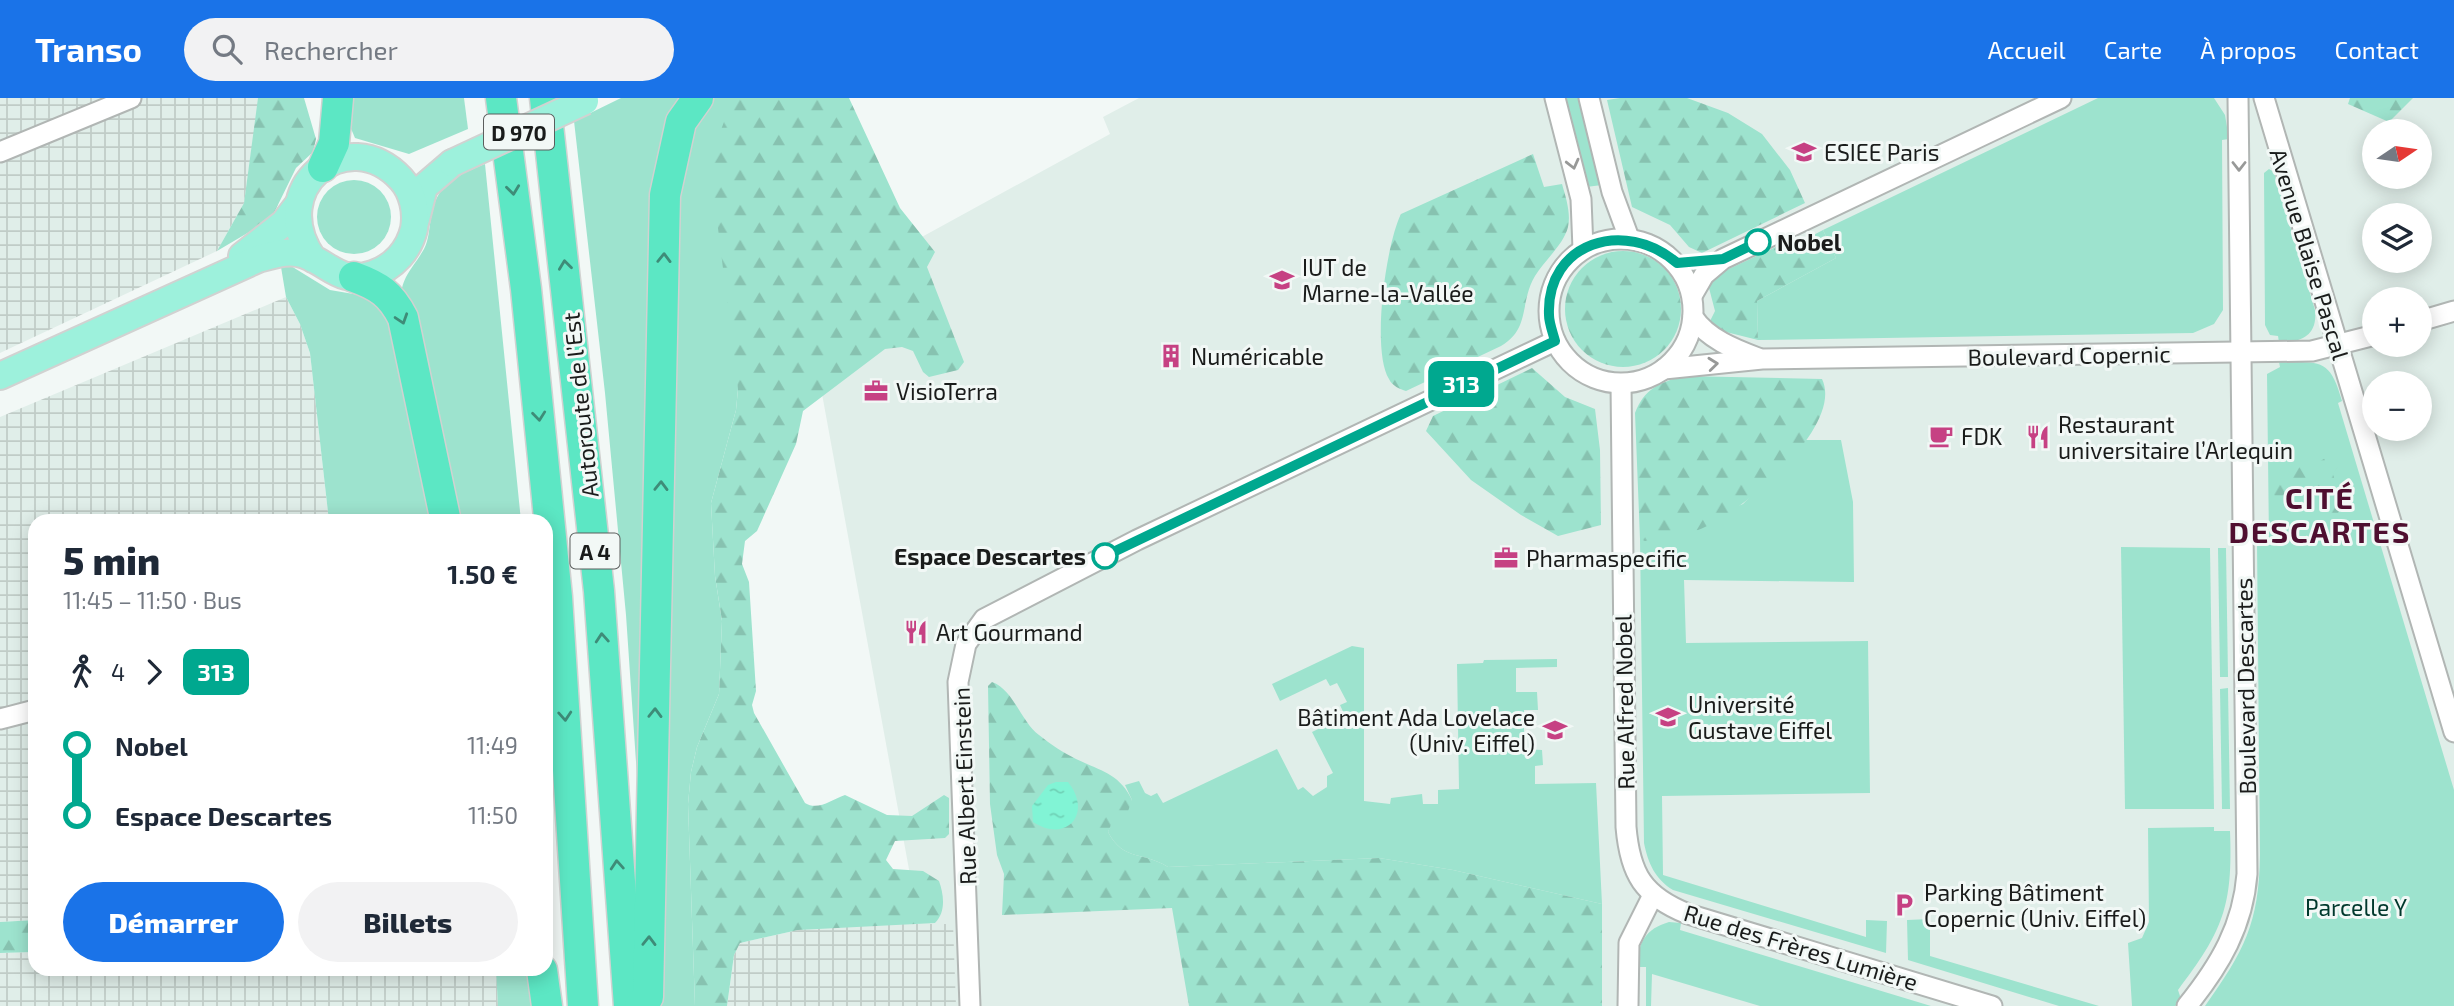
<!DOCTYPE html>
<html lang="fr">
<meta charset="utf-8">
<style>
body{margin:0;font-family:"Exo 2",sans-serif;background:#f2f2f3;color:#1f2937;height:100vh;display:flex;flex-direction:column;font-size:26px;white-space:nowrap}
*{box-sizing:border-box;margin:0}
p{font-size:23px;color:#747a83}
.icon{flex:none;width:38px;height:38px;fill:none;stroke:currentColor;stroke-width:2;stroke-linecap:round;stroke-linejoin:round}
.map{position:relative;flex:1;overflow:hidden}
.sheet{position:absolute;left:28px;top:416px;width:525px;height:462px;display:flex;flex-direction:column;background:#fff;border-radius:21px;box-shadow:0 4px 18px #0003}
.sheet>*{flex:none}
.badge{padding:0 14px;border-radius:10px;font-size:24px;line-height:46px}
.needle{width:46px;rotate:77deg}
.fabs{position:absolute;left:2362px;top:21px;display:grid;gap:14px}
.fabs a{display:grid;place-items:center;width:70px;height:70px;border-radius:50%;background:#fff;box-shadow:0 4px 18px #0003;font-size:35px}
.map>.badge{position:absolute;translate:-50% -50%;box-shadow:0 0 0 4px #fff}
.legs{display:flex;align-items:center;gap:10px;height:77px;padding:0 35px;font-size:23px}
.legs p{margin-inline-start:auto}
.overview{display:flex;align-items:center;justify-content:space-between;height:119px;padding:0 35px}
h1{font-size:38px;font-weight:800;line-height:52px}
.button{display:flex;gap:14px;margin-top:auto;padding:14px 35px}
.button a{flex:1;height:80px;border-radius:42px;background:#1a73e8;color:#fff;font-size:28px;font-weight:800;line-height:80px;text-align:center}
.button a+a{background:#f2f2f3;color:#1f2937}
ul{padding:0 35px;list-style:none}
li{display:flex;align-items:center;gap:24px;height:70px;font-size:26px}
li i{display:grid;place-items:center;width:10px;height:100%;margin:0 9px;background:currentColor}
li i::after{content:'';width:18px;height:18px;margin:-9px;border:5px solid;border-radius:50%;background:#fff}
li p{margin-inline-start:auto}
li:first-child i{background:linear-gradient(#0000 50%,currentColor 0)}
li:last-child i{background:linear-gradient(currentColor 50%,#0000 0)}
header{display:flex;align-items:center;gap:42px;box-sizing:border-box;height:98px;padding:0 35px;background:#1a73e8;color:#fff}
header strong{font-size:33px}
nav{display:flex;gap:38px;margin-inline-start:auto;font-size:24px}
.search{width:490px;height:63px;background:#f2f2f3;display:flex;align-items:center;gap:18px;box-sizing:border-box;padding:0 24px;border-radius:38px;color:#747a83;font-size:26px}
.map>svg:first-child{display:block}
.built{fill:#e0eee9;fill-rule:evenodd}
.industrial{fill:url(#industrial-grid)}
.green{fill:#9de3ce}
.forest{fill:url(#forest-firs)}
.water{fill:url(#water-ripples)}
.lines{fill:none;stroke-linecap:round;stroke-linejoin:round}
.minor-casing{stroke:#b1b6b4;stroke-width:23}
.major-casing{stroke:#d1d2d1;stroke-width:30}
.highway-casing{stroke:#d1d2d1;stroke-width:33}
.minor{stroke:#fff;stroke-width:19}
.major{stroke:#9df1dc;stroke-width:26}
.highway{stroke:#5ce7c4;stroke-width:30}
.major-bridge-casing{stroke:#d1d2d1;stroke-width:30;stroke-linecap:butt}
.major-bridge{stroke:#9df1dc;stroke-width:26}
.oneway{stroke:#989998}
.oneway2{stroke:#3e8c78}
.line-1-casing{stroke:#fff;stroke-width:16}
.line-1{stroke:#00a88f;stroke-width:10}
.stop-1-dot{fill:#fff;stroke:#00a88f;stroke-width:3.5}
.labels{text-anchor:middle;dominant-baseline:central;stroke-width:6;stroke-linejoin:round;paint-order:stroke}
.shield{fill:#f2f8f6;stroke:#5b5e5d;stroke-width:2}
.shield-label{font-size:21px;font-weight:bold;fill:#1a1c1b}
.poi-label{font-size:23px;fill:#1a1c1b;stroke:#f2f8f6;text-anchor:start}
.stop-label{font-size:23px;font-weight:bold;fill:#1a1c1b;stroke:#f2f8f6;text-anchor:start}
.street-label{font-size:23px;fill:#1a1c1b;stroke:#f2f8f6}
.park-label{font-size:23px;fill:#01392d;stroke:#f2f8f6}
.district-label{font-size:30px;font-weight:bold;letter-spacing:2px;fill:#4f0f30;stroke:#f2f8f6}
</style>
<header>
<strong>Transo</strong>
<div class="search"><svg class="icon" aria-label="search" viewBox="0 0 24 24"><circle cx="10" cy="10" r="6"/><path d="M15 15l6 6"/></svg>Rechercher</div>
<nav><a>Accueil</a><a>Carte</a><a>À propos</a><a>Contact</a></nav>
</header>
<div class="map">
<svg width="2454" height="908" viewBox="0 0 2454 908">
<defs>
<pattern id="industrial-grid" width="8" height="8" patternUnits="userSpaceOnUse" patternTransform="scale(1.75)"><rect width="8" height="8" fill="#e0eee9"/><path d="M0 4h8M4 0v8" fill="none" stroke="#c0ccc7"/></pattern>
<pattern id="forest-firs" width="22" height="20" patternUnits="userSpaceOnUse" patternTransform="scale(1.75)"><rect width="22" height="20" fill="#9de3ce"/><path d="M5 1l3.5 6h-7zM16 11l3.5 6h-7z" fill="#87c2b0"/></pattern>
<pattern id="water-ripples" width="26" height="14" patternUnits="userSpaceOnUse" patternTransform="scale(1.75)"><rect width="26" height="14" fill="#81f4d5"/><path d="M2 4q2-2 4 0t4 0M15 11q2-2 4 0t4 0" fill="none" stroke="#6fd1b6"/></pattern>
</defs>
<rect width="100%" height="100%" fill="#f2f8f6"/>
<path class="built" d="M1139,0H2454V908H934L805,203L1110,36L1103,19ZM2375,33H2420V79H2375ZM2375,117H2420V163H2375ZM2375,201H2420V247H2375ZM2375,285H2420V331H2375Z"/>
<g class="industrial">
<polygon points="0,0 259,0 244,105 217,153 0,255"/>
<polygon points="286,199 300,226 310,255 329,423 35,424 35,822 0,824 0,319"/>
<polygon points="866,826 953,826 956,908 727,908 734,857 740,845 798,832"/>
<polygon points="35,854 35,872 496,872 498,908 0,908 0,855"/>
</g>
<g class="green">
<polygon points="349,0 464,0 468,31 409,56 355,40 349,26"/>
<polygon points="621,0 686,0 638,693 626,517 605,295 574,23"/>
<polygon points="710,0 733,0 738,291 736,312 711,405 715,478 722,523 719,596 697,649 691,674 688,706 695,908 661,908 672,121 692,32"/>
<polygon points="1563,0 1579,0 1602,87 1586,89"/>
<polygon points="2098,0 2214,0 2225,17 2229,41 2222,42 2223,212 2214,226 2193,235 1758,242 1757,203 1836,160 1823,132"/>
<path d="M485,66L521,423H456L401,200C401,179 414,169 424,151C429,142 429,130 431,120C435,87 457,77 485,66Z"/>
<path d="M2269,71L2274,74L2315,212C2318,238 2300,245 2279,244L2278,238L2270,237L2265,227L2264,75Z"/>
<circle cx="354" cy="119" r="37"/>
<polygon points="291,168 330,192 377,200 388,221 431,423 329,423 310,255 300,226 286,199 281,169"/>
<path d="M2279,264C2321,264 2330,260 2342,303L2338,305L2454,692V908H2205C2244,853 2259,826 2260,757L2257,444L2269,443L2267,276L2280,269Z"/>
<path d="M1806,342H1841L1853,404L1854,484L1684,482L1686,545L1868,543L1870,695L1662,698L1663,777L1866,839V822L1887,823L1886,855L1673,792C1655,781 1648,765 1644,745L1640,441L1660,439L1743,406Z"/>
<polygon points="2121,449 2210,450 2214,711 2125,711"/>
<polygon points="2218,450 2226,450 2228,579 2220,579"/>
<path d="M1352,548L1364,550V703L1390,706L1391,700L1422,696L1423,706H1438V692L1459,691L1457,566L1483,565L1484,562L1557,561V569L1516,570V594H1537L1538,612H1524V651L1542,652L1543,667L1535,668V686L1596,685L1602,806L1453,772L1379,760L1168,769C1143,753 1124,764 1108,734L1112,722L1132,702L1125,687L1139,683L1145,695L1151,698L1157,695L1163,705L1277,651L1298,692L1303,689L1313,698L1327,689V678L1333,675L1312,634L1345,618L1340,607L1347,604L1337,585L1330,588L1326,581L1280,603L1272,586Z"/>
<polygon points="2228,590 2230,711 2222,711 2220,591"/>
<path d="M2214,729V733H2230C2233,808 2223,833 2178,892L2181,901L2175,908H2132L2128,845L2142,840L2149,824L2148,730Z"/>
<polygon points="1930,821 1930,858 2099,908 2059,908 1908,862 1907,822"/>
<path d="M1669,824L1681,825L1680,832L1931,908H1760L1652,876L1651,908H1646V869H1637C1638,845 1645,831 1669,824Z"/>
<polygon points="496,872 527,872 533,908 498,908"/>
</g>
<g class="forest">
<polygon points="258,0 304,0 316,41 313,54 296,70 271,121 217,153 244,105"/>
<path d="M733,0H849L900,110L935,154L927,169L964,264L958,272L929,279L923,274L913,253L902,249L885,251L803,313L796,346L757,433L745,443L742,466L749,484L756,593L752,607L754,615L805,705C818,713 831,702 845,697L887,717L912,718L944,697L949,700V736L945,740L895,743L886,762L893,771L923,773L939,783C944,797 946,814 935,825L798,832L740,845L734,857L727,908H695L688,706L691,674L697,649L719,596L722,523L715,478L711,405L736,312L738,291L713,90V53Z"/>
<polygon points="1620,0 1687,0 1728,15 1762,36 1790,72 1805,105 1702,155 1689,149 1670,127 1632,109 1607,2"/>
<polygon points="2350,0 2413,0 2389,24 2348,6"/>
<path d="M1533,56L1544,89L1562,86C1566,100 1571,115 1568,129C1564,146 1544,163 1535,178C1519,205 1531,230 1501,248L1406,293C1400,291 1392,288 1389,281C1371,252 1386,146 1401,116Z"/>
<polygon points="1823,132 1836,160 1757,203 1758,242 1722,233 1710,223 1715,213 1709,190 1716,177 1784,145 1787,151"/>
<circle cx="1623" cy="211" r="58"/>
<polygon points="1532,270 1565,299 1595,311 1600,352 1601,427 1558,438 1521,417 1471,382 1426,333 1433,318"/>
<path d="M1682,278L1822,281C1845,329 1739,417 1698,432C1681,438 1662,439 1645,443L1640,441L1635,315C1645,290 1658,286 1682,278Z"/>
<polygon points="2337,346 2345,349 2345,357 2333,376 2342,409 2336,418 2330,419 2322,413 2315,395 2310,396 2297,412 2288,415 2278,412 2270,380 2276,358 2285,355 2298,356 2307,371 2327,359"/>
<path d="M992,584C1014,592 1021,624 1039,637C1050,646 1064,655 1076,661C1101,673 1120,676 1132,702L1127,716L1113,722L1108,734C1124,764 1143,753 1168,769L1379,760L1453,772L1602,806V908H1189L1172,810L1002,817L1004,776L997,757L990,706L988,588Z"/>
<polygon points="35,822 35,854 0,855 0,824"/>
</g>
<path class="water" d="M1056,684H1068C1093,715 1067,746 1033,724L1032,708L1048,687Z"/>
<g class="lines">
<g class="minor-casing">
<g id="minor">
<polyline points="1555,0 1581,101 1583,151"/>
<polyline points="1589,0 1612,94 1629,140"/>
<polyline points="2264,0 2454,634"/>
<polyline points="0,54 131,0"/>
<circle cx="1621" cy="213" r="72"/>
<polyline points="1693,196 1704,177 1723,161 2061,0"/>
<path d="M1693,219C1708,241 1734,251 1758,260"/>
<polyline points="2420,223 2454,213"/>
<polyline points="1664,271 1762,261 2312,253 2375,237"/>
<path d="M1621,286L1626,729C1630,776 1643,798 1688,816L1992,908"/>
<polyline points="0,621 35,612"/>
<polyline points="970,908 958,584 966,546 984,521 1137,442 1555,243"/>
<polyline points="1628,908 1629,845 1653,797"/>
<path d="M2187,908C2220,867 2243,828 2247,776L2238,0"/>
</g>
</g>
<g class="major-casing">
<g id="major">
<polyline points="416,121 424,89 452,65"/>
<polyline points="242,158 284,125 297,108"/>
<path d="M0,278L258,161C273,157 290,151 305,157C331,167 341,187 373,176C394,169 409,152 414,131C417,114 413,94 401,81C347,23 264,90 313,161"/>
</g>
</g>
<g class="highway-casing">
<g id="highway">
<polyline points="501,0 526,191 557,499 583,908"/>
<polyline points="545,0 599,493 629,908"/>
<polyline points="323,69 334,45 338,0"/>
<path d="M354,179C379,188 391,196 403,220L446,424"/>
<polyline points="542,872 547,908"/>
<polyline points="640,908 648,899 665,97 681,24 698,0"/>
</g>
</g>
<use href="#minor" class="minor"/>
<use href="#major" class="major"/>
<use href="#highway" class="highway"/>
<g class="major-bridge-casing">
<polyline id="major-bridge" points="452,65 585,3"/>
</g>
<use href="#major-bridge" class="major-bridge"/>
</g>
<defs><path id="oneway-chevron" d="M-2-3.5L2.5 0L-2 3.5" fill="none" stroke-width="1.6" stroke-linecap="round" stroke-linejoin="round" transform="scale(1.75)"/></defs>
<g class="oneway">
<use href="#oneway-chevron" transform="translate(1573 66) rotate(76)"/>
<use href="#oneway-chevron" transform="translate(2239 68) rotate(90)"/>
<use href="#oneway-chevron" transform="translate(1713 266) rotate(-6)"/>
</g>
<g class="oneway2">
<use href="#oneway-chevron" transform="translate(513 92) rotate(83)"/>
<use href="#oneway-chevron" transform="translate(664 160) rotate(-89)"/>
<use href="#oneway-chevron" transform="translate(565 167) rotate(-97)"/>
<use href="#oneway-chevron" transform="translate(402 221) rotate(72)"/>
<use href="#oneway-chevron" transform="translate(539 318) rotate(84)"/>
<use href="#oneway-chevron" transform="translate(661 388) rotate(-89)"/>
<use href="#oneway-chevron" transform="translate(602 540) rotate(-94)"/>
<use href="#oneway-chevron" transform="translate(655 615) rotate(-89)"/>
<use href="#oneway-chevron" transform="translate(565 618) rotate(86)"/>
<use href="#oneway-chevron" transform="translate(617 767) rotate(-94)"/>
<use href="#oneway-chevron" transform="translate(649 843) rotate(-89)"/>
</g>
<g class="lines">
<g class="line-1-casing">
<path id="line-1" d="M1105,458L1555,243C1553,235 1549,225 1549,217C1546,144 1625,120 1677,165L1723,161L1758,144"/>
</g>
<use href="#line-1" class="line-1"/>
</g>
<defs>
<g id="university-bare" transform="scale(1.89)"><path d="M0-5L7-2L0 1L-7-2ZM-4 1L0 2.5L4 1V4Q0 6-4 4Z" fill="#c64183" stroke="#f2f8f6" stroke-width="2.5" paint-order="stroke"/></g>
<g id="building-bare" transform="scale(1.89)"><path d="M-4-6H4V6H1V3H-1V6H-4ZM-2.5-4.3h1.7v1.8h-1.7ZM.8-4.3h1.7v1.8H.8ZM-2.5-1h1.7V.8h-1.7ZM.8-1h1.7V.8H.8Z" fill="#c64183" stroke="#f2f8f6" stroke-width="2.5" paint-order="stroke"/></g>
<g id="office-bare" transform="scale(1.89)"><path d="M-6-3h4V-5.5h4V-3h4V5H-6ZM-1-4.5V-3h2v-1.5ZM-6 0V1H6V0Z" fill="#c64183" stroke="#f2f8f6" stroke-width="2.5" paint-order="stroke"/></g>
<g id="cafe-bare" transform="scale(1.89)"><path d="M-5.5-4.5H6V0H3Q3 3.5 0 3.5H-2.5Q-5.5 3.5-5.5 0ZM3-3.2v2h1.7v-2ZM-6 4.5H4V6H-6Z" fill="#c64183" stroke="#f2f8f6" stroke-width="2.5" paint-order="stroke"/></g>
<g id="restaurant-bare" transform="scale(1.89)"><path d="M-5-6h1v4h1v-4h1v4h1v-4h1v5L-1.5 .5V6h-2V.5L-5-1ZM5-6V6H3V1.5H1.5Q1.5-4 5-6Z" fill="#c64183" stroke="#f2f8f6" stroke-width="2.5" paint-order="stroke"/></g>
<g id="parking-bare" transform="scale(1.89)"><path d="M-3.5-5.5H1a3.5 3.5 0 0 1 0 7H-1V5.5H-3.5ZM-1-3.4V-.6H.8a1.4 1.4 0 0 0 0-2.8Z" fill="#c64183" stroke="#f2f8f6" stroke-width="2.5" paint-order="stroke"/></g>
</defs>
<g fill-rule="evenodd">
<use href="#university-bare" x="1804" y="54"/>
<use href="#university-bare" x="1282" y="182"/>
<use href="#building-bare" x="1171" y="258"/>
<use href="#office-bare" x="876" y="293"/>
<use href="#cafe-bare" x="1941" y="338"/>
<use href="#restaurant-bare" x="2038" y="339"/>
<use href="#office-bare" x="1506" y="460"/>
<use href="#restaurant-bare" x="916" y="534"/>
<use href="#university-bare" x="1668" y="619"/>
<use href="#university-bare" x="1555" y="632"/>
<use href="#parking-bare" x="1904" y="807"/>
</g>
<g class="stop-1-dot">
<circle cx="1758" cy="144" r="12"/>
<circle cx="1105" cy="458" r="12"/>
</g>
<g class="labels">
<g class="shield">
<rect x="484" y="16.5" width="70" height="35" rx="5"/>
<rect x="570.5" y="435.5" width="49" height="35" rx="5"/>
</g>
<g class="shield-label">
<text x="519" y="34">D 970</text>
<text x="595" y="453">A 4</text>
</g>
<g class="poi-label">
<text x="1824" y="54">ESIEE Paris</text>
<text x="1302" y="169">IUT de<tspan x="1302" dy="26">Marne-la-Vallée</tspan></text>
<text x="1191" y="258">Numéricable</text>
<text x="896" y="293">VisioTerra</text>
<text x="2058" y="326">Restaurant<tspan x="2058" dy="26">universitaire l’Arlequin</tspan></text>
<text x="1961" y="338">FDK</text>
<text x="1526" y="460">Pharmaspecific</text>
<text x="936" y="534">Art Gourmand</text>
<text x="1688" y="606">Université<tspan x="1688" dy="26">Gustave Eiffel</tspan></text>
<text x="1535" y="619" text-anchor="end">Bâtiment Ada Lovelace<tspan x="1535" dy="26">(Univ. Eiffel)</tspan></text>
<text x="1924" y="794">Parking Bâtiment<tspan x="1924" dy="26">Copernic (Univ. Eiffel)</tspan></text>
</g>
<g class="stop-label">
<text x="1777" y="144">Nobel</text>
<text x="1086" y="458" text-anchor="end">Espace Descartes</text>
</g>
<g class="street-label">
<text transform="translate(2310 156) rotate(73)">Avenue Blaise Pascal</text>
<text transform="translate(2069 257) rotate(-1)">Boulevard Copernic</text>
<text transform="translate(580 307) rotate(-96)">Autoroute de l’Est</text>
<text transform="translate(2245 588) rotate(-91)">Boulevard Descartes</text>
<text transform="translate(1624 604) rotate(-91)">Rue Alfred Nobel</text>
<text transform="translate(964 688) rotate(-92)">Rue Albert Einstein</text>
<text transform="translate(1801 849) rotate(17)">Rue des Frères Lumière</text>
</g>
<g class="park-label">
<text x="2356" y="809">Parcelle Y</text>
</g>
<g class="district-label">
<text x="2320" y="399">CITÉ<tspan x="2320" dy="34">DESCARTES</tspan></text>
</g>
</g>
</svg>
<div class="fabs">
<a><svg class="needle" viewBox="-14 -14 28 28"><path d="M0-13l5 13h-10z" fill="#e53935"/><path d="M0 13l5-13h-10z" fill="#747a83"/></svg></a>
<a><svg class="icon" aria-label="layers" viewBox="0 0 24 24"><path d="M12 4l9 5-9 5-9-5zM3 14l9 5 9-5"/></svg></a>
<a>+</a>
<a>−</a>
</div>
<b class="badge" style="left:1461px;top:286px;background:#00a88f;color:#fff">313</b>
<section class="sheet">
<div class="overview"><div><h1>5 min</h1><p>11:45 – 11:50 · Bus</p></div><b>1.50 €</b></div>
<div class="legs"><svg class="icon" aria-label="walk" viewBox="0 0 24 24"><circle cx="13" cy="4" r="2"/><path d="M13 8l-2 6 4 7M11 14l-3 7M7 12l3-4h3l4 4"/></svg>4<svg class="icon" aria-label="forward" viewBox="0 0 24 24"><path d="M9 5l7 7-7 7"/></svg><b class="badge" style="background:#00a88f;color:#fff">313</b></div>
<ul>
<li><i style="color:#00a88f"></i><b>Nobel</b><p>11:49</p></li>
<li><i style="color:#00a88f"></i><b>Espace Descartes</b><p>11:50</p></li>
</ul>
<div class="button"><a>Démarrer</a><a>Billets</a></div>
</section>
</div>
